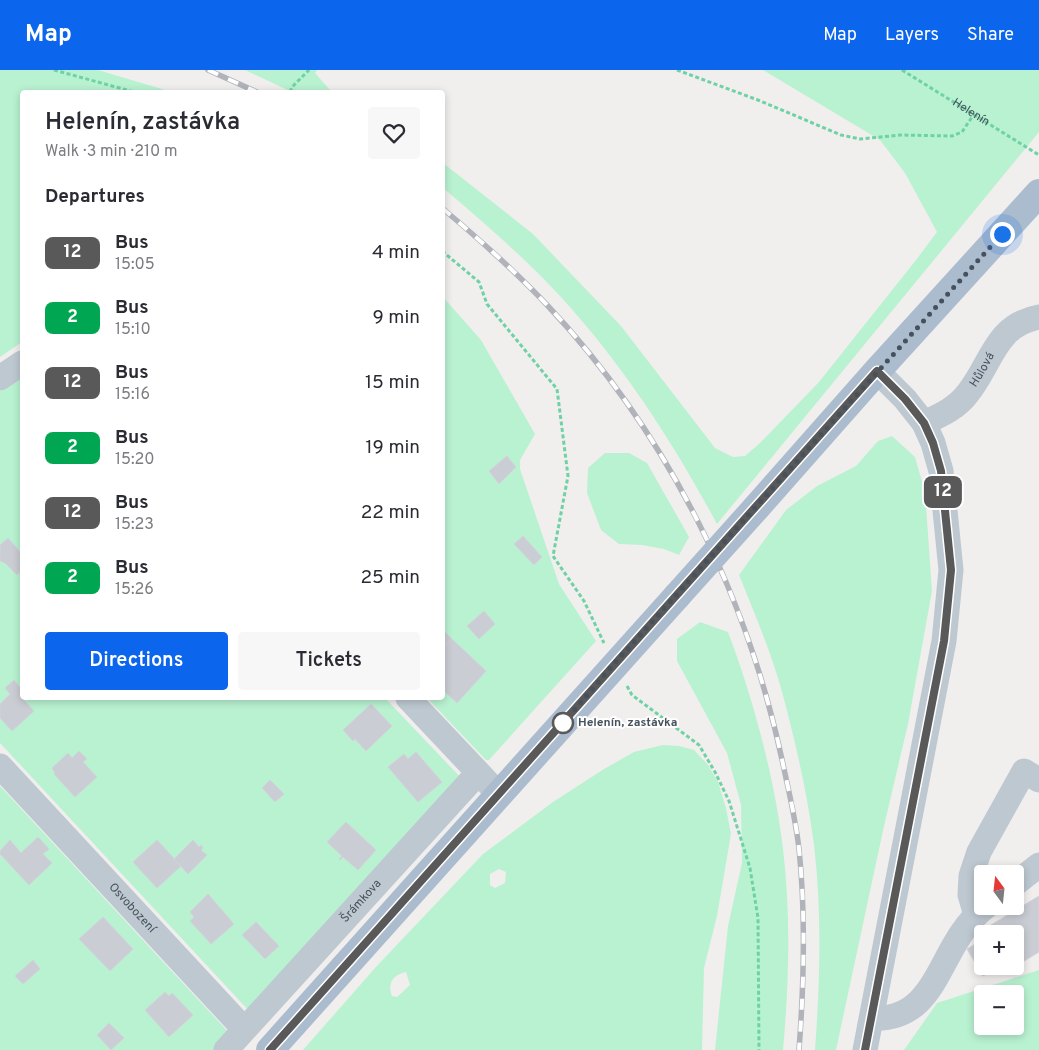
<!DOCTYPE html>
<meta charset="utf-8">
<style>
body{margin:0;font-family:Overpass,sans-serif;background:#f7f7f7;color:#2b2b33;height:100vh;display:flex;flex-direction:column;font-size:19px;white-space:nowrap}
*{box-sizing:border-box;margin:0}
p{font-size:16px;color:#7c7c81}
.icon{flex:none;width:28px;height:28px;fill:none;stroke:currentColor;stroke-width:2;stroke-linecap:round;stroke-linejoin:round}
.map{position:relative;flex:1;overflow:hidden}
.details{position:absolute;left:20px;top:20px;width:425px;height:610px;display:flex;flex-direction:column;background:#fff;border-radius:5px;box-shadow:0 2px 8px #0003}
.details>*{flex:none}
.badge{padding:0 10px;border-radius:8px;font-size:18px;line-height:32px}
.needle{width:32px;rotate:345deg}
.tools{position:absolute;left:974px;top:795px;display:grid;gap:10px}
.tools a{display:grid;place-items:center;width:50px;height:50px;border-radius:5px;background:#fff;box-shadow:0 2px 8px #0003;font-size:25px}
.you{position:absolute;width:25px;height:25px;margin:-12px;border:4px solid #fff;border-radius:50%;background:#1a73e8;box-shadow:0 0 0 8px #1a73e833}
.map>.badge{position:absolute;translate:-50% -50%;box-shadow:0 0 0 2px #fff}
h2{padding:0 25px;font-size:19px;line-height:45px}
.round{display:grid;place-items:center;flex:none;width:52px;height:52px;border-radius:5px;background:#f7f7f7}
.overview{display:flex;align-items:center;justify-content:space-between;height:85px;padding:0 25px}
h1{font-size:24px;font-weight:600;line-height:38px}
.action{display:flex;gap:10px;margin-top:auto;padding:10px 25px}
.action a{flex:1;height:58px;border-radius:5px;background:#0c66ed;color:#fff;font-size:20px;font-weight:600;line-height:58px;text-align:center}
.action a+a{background:#f7f7f7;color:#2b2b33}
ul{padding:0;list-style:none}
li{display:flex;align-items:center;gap:15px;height:65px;padding:0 25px}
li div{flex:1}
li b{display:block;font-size:19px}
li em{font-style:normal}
li .badge{min-width:55px;font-weight:700;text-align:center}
header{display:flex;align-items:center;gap:30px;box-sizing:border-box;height:70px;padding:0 25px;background:#0c66ed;color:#fff}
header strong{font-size:24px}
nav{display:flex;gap:28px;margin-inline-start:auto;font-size:18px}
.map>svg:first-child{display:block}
.green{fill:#b9f2d1;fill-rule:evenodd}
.building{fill:#cacdd3;stroke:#d2d4da}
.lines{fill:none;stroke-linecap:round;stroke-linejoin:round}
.path{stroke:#6fd2a5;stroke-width:3;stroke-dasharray:4 2.5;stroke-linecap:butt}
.minor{stroke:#bec8d1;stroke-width:25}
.major{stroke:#acbccf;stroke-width:28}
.rail-casing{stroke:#b0b3b9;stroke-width:5.5}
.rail{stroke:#fff;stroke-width:4;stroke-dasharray:11;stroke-linecap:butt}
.major-bridge{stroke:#acbccf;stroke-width:28}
.line-casing{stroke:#fff;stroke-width:11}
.line{stroke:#595959;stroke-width:8}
.walk{stroke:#45515d;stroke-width:5;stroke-dasharray:0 9}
.stop-dot{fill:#fff;stroke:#595959;stroke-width:2.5}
.labels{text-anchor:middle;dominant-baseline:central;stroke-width:4;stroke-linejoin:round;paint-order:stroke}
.street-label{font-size:12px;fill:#45515d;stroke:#fff}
.stop-label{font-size:12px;font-weight:bold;fill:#45515d;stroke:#fff;text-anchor:start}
</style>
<header>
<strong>Map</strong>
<nav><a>Map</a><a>Layers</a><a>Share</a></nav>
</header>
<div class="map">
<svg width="1039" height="980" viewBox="0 0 1039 980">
<rect width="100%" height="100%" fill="#f1eeee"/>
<g class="green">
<polygon points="0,0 98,0 172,22 22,22 22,272 0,287"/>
<polygon points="245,0 317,0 315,3 329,19 335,22 292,22"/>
<path d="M763,0H1039V62L717,454C673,372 623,295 560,226C524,187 483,152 443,118V93L533,164L621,256L715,378L733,387L745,386L760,373L819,312L916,190L937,162L905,103L880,70Z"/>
<polygon points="443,227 481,270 535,364 520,390 520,399 559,514 596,571 489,690 486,690 427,628 442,628"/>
<polygon points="22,306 22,628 385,628 464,711 251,943 0,673 0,321"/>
<path d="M892,366L915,387L925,422L932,521L908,654L884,756L836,980H815C820,912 822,842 814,775C808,728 797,679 785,633C774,589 756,547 739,505L786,440L817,416L856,396L878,371Z"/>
<polygon points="605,383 629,383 647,393 689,467 679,485 664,479 642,475 619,474 601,460 587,423 588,398"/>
<path d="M700,552L728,562C753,628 775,709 783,779C791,845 789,914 783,980H715L728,856L742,793L741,735L727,683L677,591V569Z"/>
<path d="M663,675L679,676L694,680L708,695L718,712L726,738L731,764L717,846L704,898L702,980H303L375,898L483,784L553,732L604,699L634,682ZM499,799L506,802L505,813L495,818L490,815V804ZM406,902L410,915L397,927L392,926C387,913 393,905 406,902Z"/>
<polygon points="0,716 231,965 217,980 0,980"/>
<path d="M1039,900V980H904L937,933ZM982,924H1015V956H982Z"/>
</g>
<g class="building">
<polygon points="507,386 516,397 499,414 489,401"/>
<polygon points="523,466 542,487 534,495 514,474"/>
<polygon points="8,468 22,484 22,499 17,505 5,493 0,491 0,475"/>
<polygon points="484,541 495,554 479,569 467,556"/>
<polygon points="442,559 452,569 442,578"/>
<polygon points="452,569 486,601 457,633 442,619 442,578"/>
<polygon points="14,610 22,620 22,628 27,628 24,630 34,641 12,661 0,648 0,634 10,624 5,618"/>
<polygon points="371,634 392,656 366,681 355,669 353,671 343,660"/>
<polygon points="79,681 87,689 83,692 97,707 75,727 54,704 55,703 52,698 68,683 72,688"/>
<polygon points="416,682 442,712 418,732 388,697 404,684 408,689"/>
<polygon points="270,710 284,724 275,732 262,718"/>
<polygon points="346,752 376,780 358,800 343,787 340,790 339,789 342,786 327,772"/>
<polygon points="38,767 49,779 43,784 52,793 29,815 0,784 0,781 10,770 21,783"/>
<polygon points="157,770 181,796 157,818 133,792"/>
<polygon points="193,770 199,777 201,775 203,778 201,780 207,785 188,804 174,789"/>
<polygon points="208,824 234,854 211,874 190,851 194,847 190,842"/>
<polygon points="1039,826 1039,882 1016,896 1015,864 996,864 991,855"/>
<polygon points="103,847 133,879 110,901 79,869"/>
<polygon points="256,852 279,876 265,889 242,865"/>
<polygon points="982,870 982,896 999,896 983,906 967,879"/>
<polygon points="33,890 40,899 23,914 15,906"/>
<polygon points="165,922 169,926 172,923 193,945 169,967 145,940"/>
<polygon points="109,953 124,968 111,980 97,965"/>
</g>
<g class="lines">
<g class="path">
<polyline points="54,0 134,22"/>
<polyline points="677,0 758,30 841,65 860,69 901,65 952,66 962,62 974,44"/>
<path id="s1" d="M902,0L1039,85"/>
<polyline points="290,22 292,17 309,0"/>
<polyline points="442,181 479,212 487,234 557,319 568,406 553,486 584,531 604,573"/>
<polyline points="627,616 632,625 699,675 715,702 729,731 750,798 758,848 759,980"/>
</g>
<g class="minor">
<polyline points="0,308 22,293"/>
<path id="s2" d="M924,353C941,345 957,338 968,323C992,293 995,255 1039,247"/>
<polyline points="408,628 490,715"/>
<path id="s3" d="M0,696L244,959"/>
<polyline points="1015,814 1039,795"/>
<polyline points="976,845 970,825 971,806 979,782 1024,701 1039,710"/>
<path d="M872,948C927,951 936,901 961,864C968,853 976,844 987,836"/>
<path id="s4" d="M226,980L478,703"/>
<polyline points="865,980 944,571 951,500 941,401 933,373 924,353 905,329 877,301"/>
</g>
<g class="major">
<polyline points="756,438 877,301 1039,123"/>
<polyline points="270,980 677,526"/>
</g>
<g class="rail-casing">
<g id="rail">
<polyline points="208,0 257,22"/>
<path d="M442,138C479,169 515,201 548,236C668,364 749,528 784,699C790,726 796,752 799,779C806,846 804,913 799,980"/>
</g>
</g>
<use href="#rail" class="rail"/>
<polyline class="major-bridge" points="677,526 756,438"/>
</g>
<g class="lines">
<g class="line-casing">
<polyline id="line" points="270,980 877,301 905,329 924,353 933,373 941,401 951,500 944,571 865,980"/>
</g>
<use href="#line" class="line"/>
<polyline class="walk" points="563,653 614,594 1002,164"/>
</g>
<circle class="stop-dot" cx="563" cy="653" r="10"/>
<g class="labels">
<g class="street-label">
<text stroke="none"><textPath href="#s1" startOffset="81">Helenín</textPath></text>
<text stroke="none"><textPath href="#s2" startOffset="81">Hůlová</textPath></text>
<text stroke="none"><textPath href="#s4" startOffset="201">Šrámkova</textPath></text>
<text stroke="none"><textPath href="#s3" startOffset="194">Osvobození</textPath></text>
</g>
<g class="stop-label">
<text x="578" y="653">Helenín, zastávka</text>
</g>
</g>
</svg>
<div class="tools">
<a><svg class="needle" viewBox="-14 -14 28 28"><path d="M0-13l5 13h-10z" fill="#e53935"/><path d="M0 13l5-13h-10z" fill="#7c7c81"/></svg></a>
<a>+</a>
<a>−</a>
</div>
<div class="you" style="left:1002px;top:164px"></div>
<b class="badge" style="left:943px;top:422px;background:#595959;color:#fff">12</b>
<section class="details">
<div class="overview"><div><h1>Helenín, zastávka</h1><p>Walk · 3 min · 210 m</p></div><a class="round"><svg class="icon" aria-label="heart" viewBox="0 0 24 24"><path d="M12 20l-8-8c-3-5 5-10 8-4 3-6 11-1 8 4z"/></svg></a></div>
<h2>Departures</h2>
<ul>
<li><span class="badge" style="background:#595959;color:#fff">12</span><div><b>Bus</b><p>15:05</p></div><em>4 min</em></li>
<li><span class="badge" style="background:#00a651;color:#fff">2</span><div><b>Bus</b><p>15:10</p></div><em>9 min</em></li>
<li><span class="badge" style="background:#595959;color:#fff">12</span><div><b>Bus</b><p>15:16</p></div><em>15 min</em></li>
<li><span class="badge" style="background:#00a651;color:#fff">2</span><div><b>Bus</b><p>15:20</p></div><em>19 min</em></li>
<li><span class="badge" style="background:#595959;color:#fff">12</span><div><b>Bus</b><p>15:23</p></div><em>22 min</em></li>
<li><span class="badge" style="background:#00a651;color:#fff">2</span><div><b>Bus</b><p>15:26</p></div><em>25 min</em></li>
</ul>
<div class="action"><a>Directions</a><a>Tickets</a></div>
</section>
</div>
